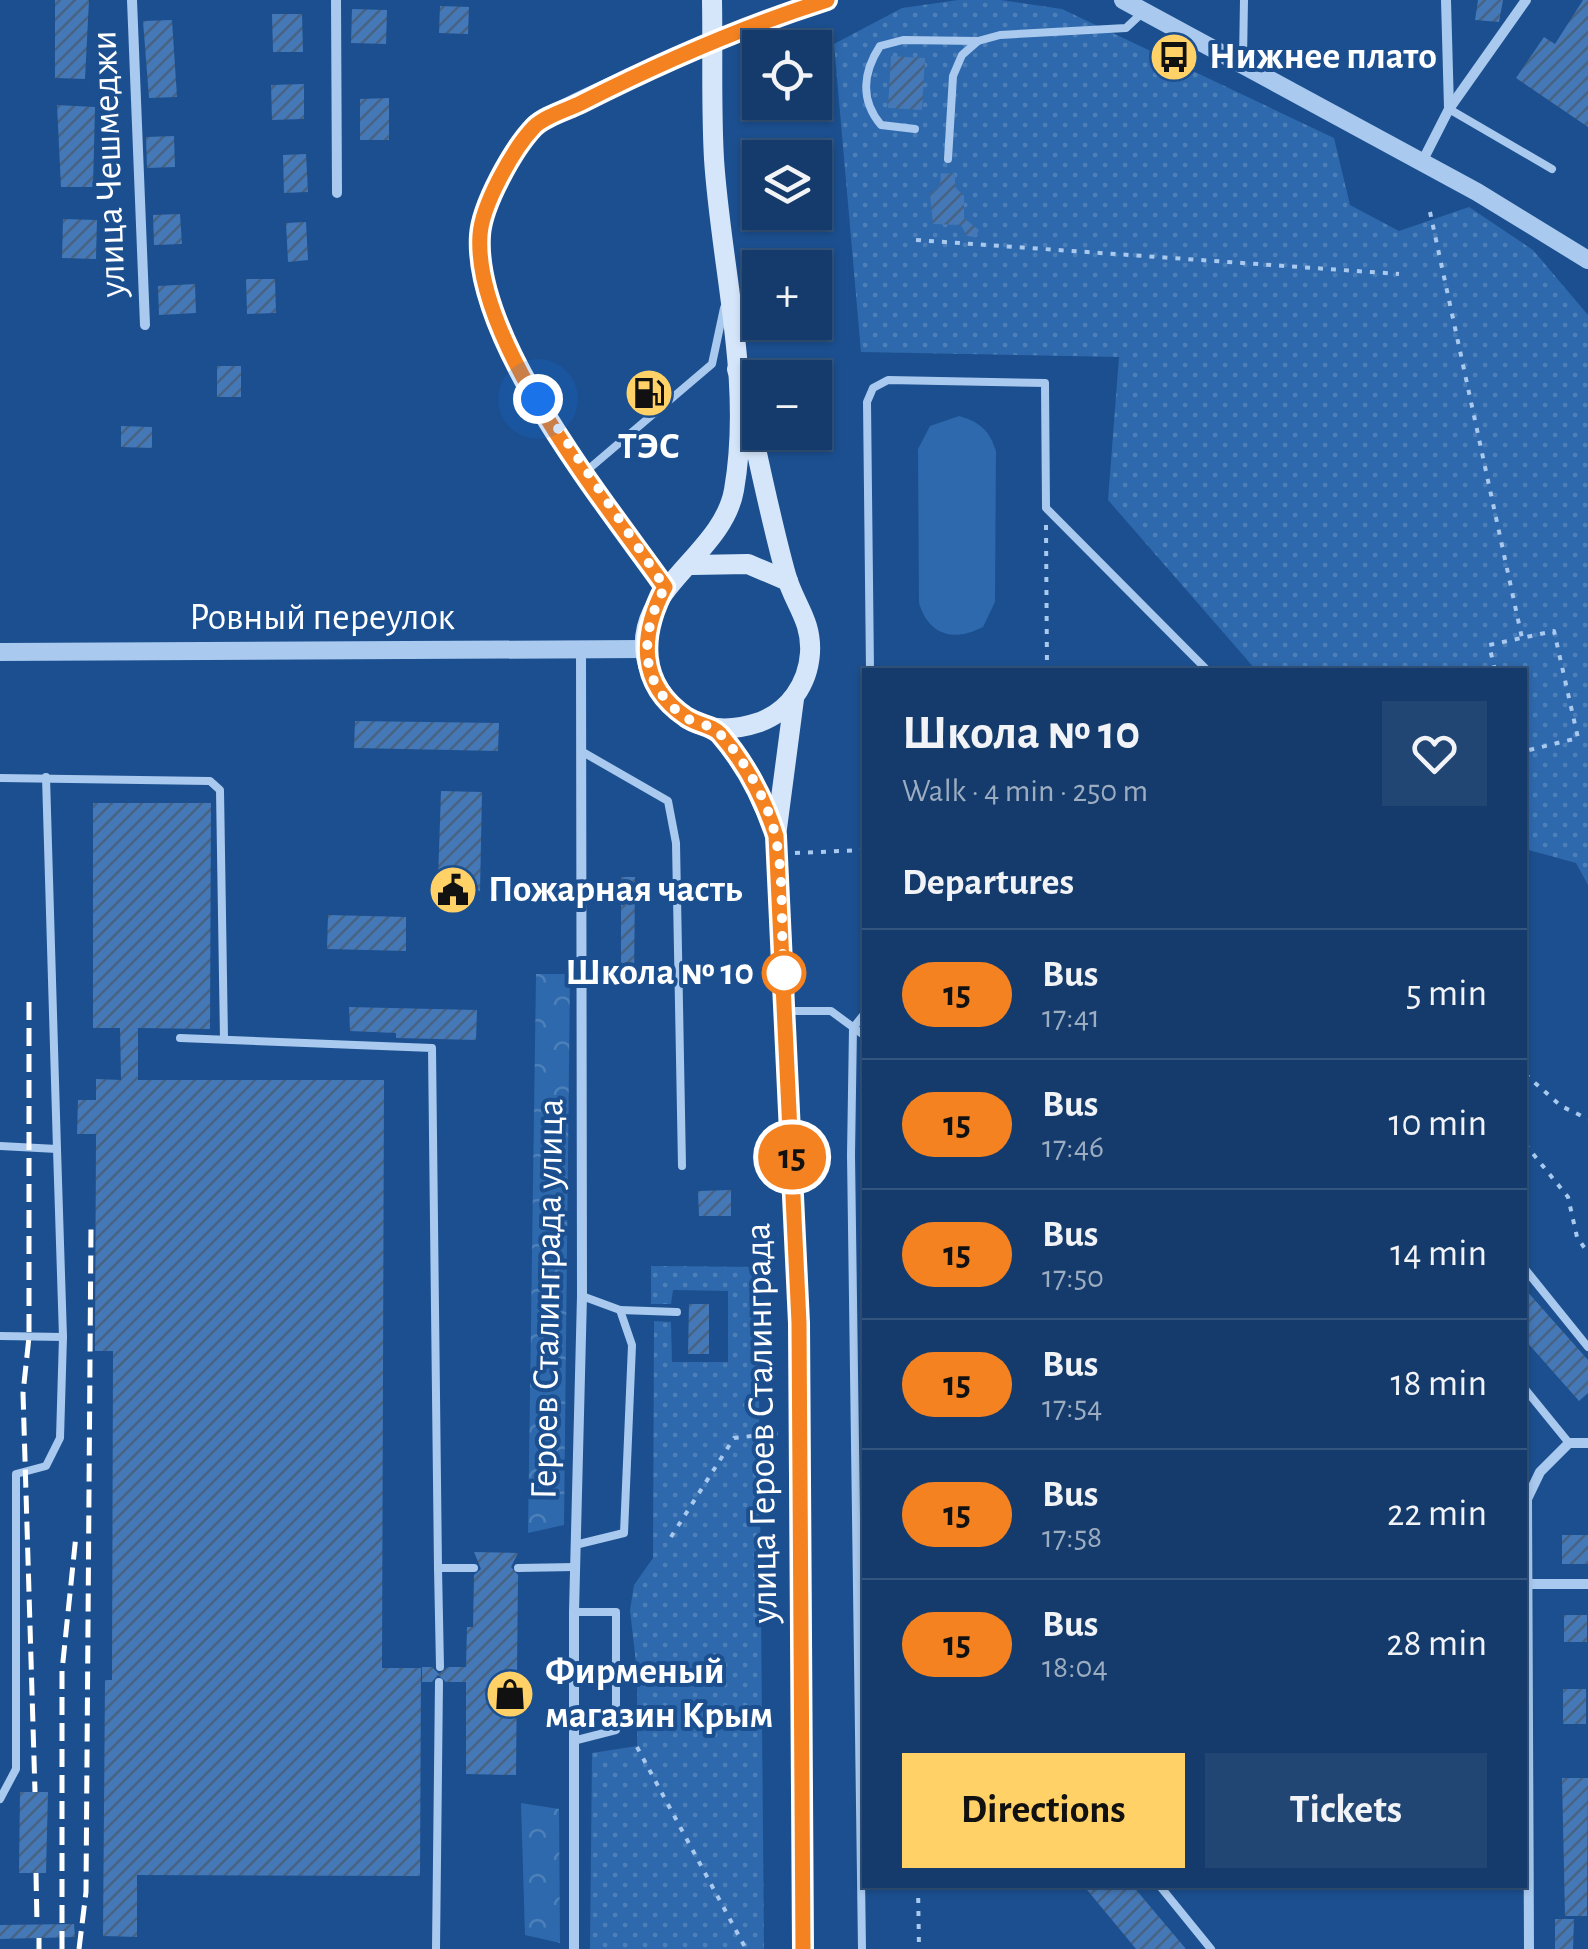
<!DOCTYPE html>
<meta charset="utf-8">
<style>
body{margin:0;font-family:"Alegreya Sans",sans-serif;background:#214673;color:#f1f3f6;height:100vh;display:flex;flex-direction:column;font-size:38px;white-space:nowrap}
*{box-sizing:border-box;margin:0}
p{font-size:32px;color:#9dadc1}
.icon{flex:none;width:55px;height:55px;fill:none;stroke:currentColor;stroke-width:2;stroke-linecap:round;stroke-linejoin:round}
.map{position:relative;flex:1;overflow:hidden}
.details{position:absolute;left:862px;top:668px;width:665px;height:1220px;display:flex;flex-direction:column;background:#143b6b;border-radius:0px;box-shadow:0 2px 8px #0004,0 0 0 2px #33557e}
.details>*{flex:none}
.badge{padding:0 20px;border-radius:32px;font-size:35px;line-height:65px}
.controls{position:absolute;left:742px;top:30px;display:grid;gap:20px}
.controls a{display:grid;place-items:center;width:90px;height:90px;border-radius:0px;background:#143b6b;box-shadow:0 2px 8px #0004,0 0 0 2px #33557e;font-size:50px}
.you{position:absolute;width:50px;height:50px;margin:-25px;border:8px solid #fff;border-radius:50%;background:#1a73e8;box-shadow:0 0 0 15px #1a73e833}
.map>.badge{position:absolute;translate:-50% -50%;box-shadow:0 0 0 5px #fff}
h2{padding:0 40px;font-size:38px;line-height:90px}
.round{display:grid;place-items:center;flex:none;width:105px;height:105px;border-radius:0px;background:#214673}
.overview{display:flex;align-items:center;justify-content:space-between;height:170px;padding:0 40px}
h1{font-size:48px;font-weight:700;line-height:75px}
.action{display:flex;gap:20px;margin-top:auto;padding:20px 40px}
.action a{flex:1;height:115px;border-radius:0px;background:#ffd166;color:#111;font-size:40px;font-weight:700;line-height:115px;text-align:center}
.action a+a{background:#214673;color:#f1f3f6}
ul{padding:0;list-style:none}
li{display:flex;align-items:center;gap:30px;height:130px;padding:0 40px;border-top:2px solid #33557e}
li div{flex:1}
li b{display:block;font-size:38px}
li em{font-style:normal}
li .badge{min-width:110px;font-weight:700;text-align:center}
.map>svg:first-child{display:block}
.grass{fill:#2e69ad}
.forest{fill:url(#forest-crowns)}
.park{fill:url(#park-dots)}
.building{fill:url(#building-hatch)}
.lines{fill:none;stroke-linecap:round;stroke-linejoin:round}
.path{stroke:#a9c9ee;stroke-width:4;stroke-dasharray:5 8;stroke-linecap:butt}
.service{stroke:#a9c9ee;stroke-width:8}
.minor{stroke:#a9c9ee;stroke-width:10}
.tertiary{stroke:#a9c9ee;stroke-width:18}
.secondary{stroke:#d6e6fa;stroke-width:20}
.rail{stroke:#fff;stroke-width:5;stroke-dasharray:18 8;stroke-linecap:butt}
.tertiary-bridge{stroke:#a9c9ee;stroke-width:18}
.line-casing{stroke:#fff;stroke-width:22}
.line{stroke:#f58220;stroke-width:15}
.walk{stroke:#fff;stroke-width:10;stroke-dasharray:0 18}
.stop-dot{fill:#fff;stroke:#f58220;stroke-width:5}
.labels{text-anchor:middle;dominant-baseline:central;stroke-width:8;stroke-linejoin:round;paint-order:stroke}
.poi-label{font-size:38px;font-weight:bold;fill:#fff;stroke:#1b4f8f;text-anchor:start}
.street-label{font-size:38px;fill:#fff;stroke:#1b4f8f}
.stop-label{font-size:38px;font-weight:bold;fill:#fff;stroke:#1b4f8f;text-anchor:end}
</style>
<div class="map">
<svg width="1588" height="1949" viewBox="0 0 1588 1949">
<defs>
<pattern id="forest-crowns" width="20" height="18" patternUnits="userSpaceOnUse" patternTransform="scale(2.5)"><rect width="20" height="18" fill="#2e69ad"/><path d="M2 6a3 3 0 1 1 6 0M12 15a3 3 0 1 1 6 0" fill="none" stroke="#4d80b9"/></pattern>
<pattern id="park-dots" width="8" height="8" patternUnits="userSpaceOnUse" patternTransform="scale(2.5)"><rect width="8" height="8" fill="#2e69ad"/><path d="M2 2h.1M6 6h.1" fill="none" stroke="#4d80b9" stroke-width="1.8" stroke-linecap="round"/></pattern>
<pattern id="building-hatch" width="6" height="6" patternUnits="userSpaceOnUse" patternTransform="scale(2.5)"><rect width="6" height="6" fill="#4478b7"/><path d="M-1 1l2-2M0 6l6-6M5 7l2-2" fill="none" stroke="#486282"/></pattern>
</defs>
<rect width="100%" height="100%" fill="#1b4f8f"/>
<path class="grass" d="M959,416C980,422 989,430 996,451L995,602L983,627C954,642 929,636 919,603L918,449L930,426Z"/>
<g class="forest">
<polygon points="536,974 570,974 564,1525 528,1533"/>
<polygon points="521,1803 559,1809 560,1943 525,1935"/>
</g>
<g class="park">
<polygon points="958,0 1001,0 1062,9 1334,138 1350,205 1399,231 1469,207 1533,250 1588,315 1588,885 1576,863 1525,849 1525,670 1256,670 1108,500 1119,357 861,352 834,44 902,8"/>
<polygon points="651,1266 758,1267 764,1949 590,1949 592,1753 637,1746 637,1672 630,1610 634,1585 653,1558 654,1321 671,1322 672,1362 728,1362 728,1291 673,1290 671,1304 651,1304"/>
</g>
<g class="building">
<polygon points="55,0 89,0 85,79 55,78"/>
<polygon points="1478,0 1503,0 1499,22 1475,20"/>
<polygon points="1583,0 1588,0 1588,127 1516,78 1544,37 1555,44"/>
<polygon points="440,6 469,7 468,34 439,33"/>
<polygon points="352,9 387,10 386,44 351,43"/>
<polygon points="272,14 302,14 303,52 273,52"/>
<polygon points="172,20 177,97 149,98 143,21"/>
<polygon points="891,56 925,58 922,110 888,108"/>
<polygon points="304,84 304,119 272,120 271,85"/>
<polygon points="389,98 389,140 360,140 360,99"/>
<polygon points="57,105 95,107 93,187 61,187"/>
<polygon points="174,136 175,167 147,168 146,137"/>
<polygon points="306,154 308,192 284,193 283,155"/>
<polygon points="941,173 955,174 955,187 964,196 964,218 979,230 975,237 967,236 961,225 933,224 930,194 940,186"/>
<polygon points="180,214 182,244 154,245 153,215"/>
<polygon points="63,219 97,220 96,259 62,258"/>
<polygon points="306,222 308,260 288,262 286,223"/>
<polygon points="246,279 275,279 276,313 247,314"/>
<polygon points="195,284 196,313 159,315 158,286"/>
<rect x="217" y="366" width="24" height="31"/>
<polygon points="121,426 152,427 152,448 121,447"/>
<polygon points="355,721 499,723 498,751 354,748"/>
<polygon points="441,791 482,792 480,891 467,890 466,910 437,909"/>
<polygon points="93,803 211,803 210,1029 138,1028 138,1080 384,1080 382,1668 421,1668 420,1876 137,1875 137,1937 103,1936 105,1680 112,1680 113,1351 95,1351 96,1134 77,1134 78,1100 96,1100 96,1079 121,1080 120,1028 93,1028"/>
<polygon points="621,877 635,877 634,984 621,984"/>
<polygon points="328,915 406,917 406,951 327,949"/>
<polygon points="349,1007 477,1010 476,1040 396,1038 396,1033 350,1031"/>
<polygon points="731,1190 731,1216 699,1216 698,1191"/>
<polygon points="1525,1289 1588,1360 1588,1393 1579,1401 1525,1340"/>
<polygon points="689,1304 709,1304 709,1354 688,1354"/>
<rect x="1562" y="1535" width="26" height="29"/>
<polygon points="474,1552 518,1553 511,1567 518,1575 516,1775 466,1774 466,1682 446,1682 438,1675 432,1682 422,1682 422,1667 432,1667 439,1674 448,1667 466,1667 467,1627 473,1627 474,1575 481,1569"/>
<rect x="1564" y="1615" width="23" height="27"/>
<rect x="1563" y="1689" width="23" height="35"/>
<polygon points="1562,1778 1588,1778 1587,1916 1565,1916"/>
<polygon points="20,1792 48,1792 46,1873 19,1873"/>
<polygon points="1083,1885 1132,1885 1186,1949 1136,1949"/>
<polygon points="1555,1919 1574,1919 1573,1949 1555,1949"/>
<polygon points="74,1924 75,1937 0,1939 0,1925"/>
</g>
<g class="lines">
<g class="path">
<polyline points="1430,212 1522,638"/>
<polyline points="916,240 1399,274"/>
<polyline points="1046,525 1047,670"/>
<polyline points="1495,670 1489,645 1554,631 1578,738 1525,751"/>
<polyline points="795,853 865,850"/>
<polyline points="1525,1074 1561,1106 1588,1119"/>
<polyline points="1525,1144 1568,1197 1577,1237 1588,1253"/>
<polyline points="671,1537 734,1438 780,1433"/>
<polyline points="637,1747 746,1949"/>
<polyline points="918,1885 919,1949"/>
</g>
<g class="service">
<polyline points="1243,60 1244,0"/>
<polyline points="1449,109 1552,169"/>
<path d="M915,129L881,125C860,100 863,72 880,46L903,40L978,41"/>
<polyline points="948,159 953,76 962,55 978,41 1000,35 1126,28 1142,13"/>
<polyline points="584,473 712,364 724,308"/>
<polyline points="870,670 867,402 873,388 888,380 1045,383 1046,508 1207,670"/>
<polyline points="581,751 668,801 676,843 682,1166"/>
<polyline points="0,778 210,781 220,790 224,1039"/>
<polyline points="786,1011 831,1011 865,1036"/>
<polyline points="180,1038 432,1048 438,1568 474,1568"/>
<polyline points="0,1146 57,1149 46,777"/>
<polyline points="1525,1269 1588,1347"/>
<polyline points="620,1310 677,1312"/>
<polyline points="0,1336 63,1337 57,1149"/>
<polyline points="1525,1389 1569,1443"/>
<polyline points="575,1545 624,1533 632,1345 620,1310 582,1296"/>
<polyline points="438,1568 440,1667"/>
<polyline points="518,1568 575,1567"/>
<polyline points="573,1741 616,1730 616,1612 574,1612"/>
<polyline points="0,1799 16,1769 16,1474 46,1466 60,1438 63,1337"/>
<polyline points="1159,1885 1211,1949"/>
<polyline points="436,1949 439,1682"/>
<polyline points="862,1949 851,1155 853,1028 865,1013"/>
</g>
<g class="minor">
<polyline points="132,0 145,325"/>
<polyline points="336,0 337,193"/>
<polyline points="1446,0 1449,108"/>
<polyline points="1422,162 1449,109 1526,0"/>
<polyline points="1527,1584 1588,1584"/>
<polyline points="574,1949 574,1612 582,1296 581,649"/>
<polyline points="1529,1949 1527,1499 1540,1472 1569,1443 1588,1443"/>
</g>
<g class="tertiary">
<polyline points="1123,0 1477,192 1588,260"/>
<polyline points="790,12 827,0"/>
<path d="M642,72C617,84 550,111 534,128C512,150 482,204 480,235C473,341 605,502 665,587"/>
<polyline points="0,652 644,649"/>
</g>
<g class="secondary">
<path d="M712,0C713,53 711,106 714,159C721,268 753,381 734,490C722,559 621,593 650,671C657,689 671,708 687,718C709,732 736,730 760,722C789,711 808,684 810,653C812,620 794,604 786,575C767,507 755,437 737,369"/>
<polyline points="692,565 748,564 788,581"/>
<polyline points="794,699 776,836 799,1323 803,1949"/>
<polyline points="717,729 751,777 774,830"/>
</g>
<g class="rail">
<polyline points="29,1002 29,1337 23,1393 35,1792"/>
<polyline points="36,1873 37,1924"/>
<polyline points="39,1938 39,1949"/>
<polyline points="62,1949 62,1671 76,1535"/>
<polyline points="79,1949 86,1892 91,1226"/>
</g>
<polyline class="tertiary-bridge" points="642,72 790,12"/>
</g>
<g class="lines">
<g class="line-casing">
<path id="line" d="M803,1949L799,1323L776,836C764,799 746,764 720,734C712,725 697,725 686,717C637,684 640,634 665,587C605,502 473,341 480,235C482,205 513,149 534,127C545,116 567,110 581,103C660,63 742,27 827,0"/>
</g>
<use href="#line" class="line"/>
<path class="walk" d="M538,399L665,587C640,633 637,683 685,717C695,724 711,724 719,733C738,752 755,780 765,804C788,855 779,919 784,973"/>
</g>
<defs>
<g id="bus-disc" transform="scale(2.5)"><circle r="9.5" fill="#ffd166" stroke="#1b4f8f"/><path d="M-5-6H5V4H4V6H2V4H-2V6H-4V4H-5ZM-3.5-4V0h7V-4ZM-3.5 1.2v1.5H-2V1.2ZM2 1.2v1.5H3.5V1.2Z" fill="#111"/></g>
<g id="fuel-disc" transform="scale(2.5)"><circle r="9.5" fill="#ffd166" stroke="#1b4f8f"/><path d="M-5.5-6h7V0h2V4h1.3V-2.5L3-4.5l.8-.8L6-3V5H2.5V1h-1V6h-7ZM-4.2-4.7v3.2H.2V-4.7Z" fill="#111"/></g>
<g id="civic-disc" transform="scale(2.5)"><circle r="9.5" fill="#ffd166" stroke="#1b4f8f"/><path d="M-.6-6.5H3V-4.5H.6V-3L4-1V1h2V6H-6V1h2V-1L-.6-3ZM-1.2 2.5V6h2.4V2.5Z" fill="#111"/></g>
<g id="shop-disc" transform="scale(2.5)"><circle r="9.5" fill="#ffd166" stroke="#1b4f8f"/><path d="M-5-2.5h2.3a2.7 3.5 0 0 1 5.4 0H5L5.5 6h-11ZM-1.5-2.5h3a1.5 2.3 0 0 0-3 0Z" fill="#111"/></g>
</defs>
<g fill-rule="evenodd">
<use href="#bus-disc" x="1174" y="57"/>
<use href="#fuel-disc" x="649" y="393"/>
<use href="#civic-disc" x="453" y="890"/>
<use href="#shop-disc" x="510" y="1694"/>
</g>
<circle class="stop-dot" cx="784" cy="973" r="20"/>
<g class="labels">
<g class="poi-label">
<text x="1209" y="57">Нижнее плато</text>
<text x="649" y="447" text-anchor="middle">ТЭС</text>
<text x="488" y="890">Пожарная часть</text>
<text x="545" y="1672">Фирменый<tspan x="545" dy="44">магазин Крым</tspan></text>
</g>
<g class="street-label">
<text transform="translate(109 164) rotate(-92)">улица Чешмеджи</text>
<text x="322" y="618">Ровный переулок</text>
<text transform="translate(548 1299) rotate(-89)">Героев Сталинграда улица</text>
<text transform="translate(762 1423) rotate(-91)">улица Героев Сталинграда</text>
</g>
<g class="stop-label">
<text x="754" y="973">Школа № 10</text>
</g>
</g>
</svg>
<div class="controls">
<a><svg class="icon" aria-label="locate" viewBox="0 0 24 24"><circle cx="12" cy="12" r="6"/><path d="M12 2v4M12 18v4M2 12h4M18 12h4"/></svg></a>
<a><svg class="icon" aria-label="layers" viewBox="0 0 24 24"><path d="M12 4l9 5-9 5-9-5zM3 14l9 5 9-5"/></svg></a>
<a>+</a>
<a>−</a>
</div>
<div class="you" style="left:538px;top:399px"></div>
<b class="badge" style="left:792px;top:1157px;background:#f58220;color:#111">15</b>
<section class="details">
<div class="overview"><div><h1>Школа № 10</h1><p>Walk · 4 min · 250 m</p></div><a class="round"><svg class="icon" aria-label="heart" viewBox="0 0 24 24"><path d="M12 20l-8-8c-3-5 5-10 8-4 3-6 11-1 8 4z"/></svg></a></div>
<h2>Departures</h2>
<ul>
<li><span class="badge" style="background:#f58220;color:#111">15</span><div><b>Bus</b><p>17:41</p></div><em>5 min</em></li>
<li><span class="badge" style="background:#f58220;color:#111">15</span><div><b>Bus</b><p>17:46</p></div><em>10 min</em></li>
<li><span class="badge" style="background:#f58220;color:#111">15</span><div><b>Bus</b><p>17:50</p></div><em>14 min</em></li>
<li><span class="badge" style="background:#f58220;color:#111">15</span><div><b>Bus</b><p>17:54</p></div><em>18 min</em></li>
<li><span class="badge" style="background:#f58220;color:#111">15</span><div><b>Bus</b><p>17:58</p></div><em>22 min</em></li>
<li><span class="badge" style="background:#f58220;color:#111">15</span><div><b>Bus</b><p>18:04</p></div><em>28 min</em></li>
</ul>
<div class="action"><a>Directions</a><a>Tickets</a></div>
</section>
</div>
